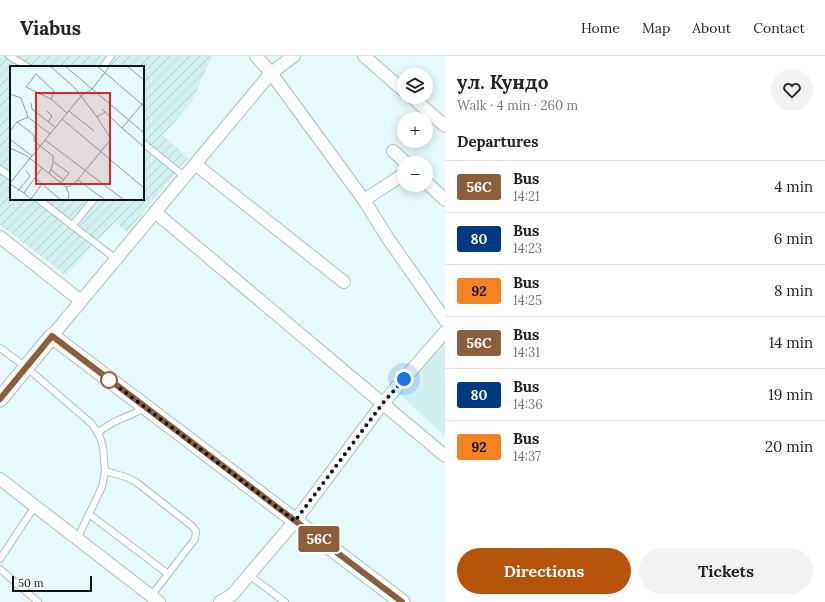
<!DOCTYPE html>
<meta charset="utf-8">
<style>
body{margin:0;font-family:Lora,serif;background:#f2f2f2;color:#222;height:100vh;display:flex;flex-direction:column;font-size:15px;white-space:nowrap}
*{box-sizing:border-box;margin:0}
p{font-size:13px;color:#767676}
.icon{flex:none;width:22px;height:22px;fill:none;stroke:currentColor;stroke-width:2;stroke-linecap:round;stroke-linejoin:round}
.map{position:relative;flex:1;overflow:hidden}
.side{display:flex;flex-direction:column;background:#fff;width:380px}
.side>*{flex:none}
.badge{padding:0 8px;border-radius:3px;font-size:14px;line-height:26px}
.controls{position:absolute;left:397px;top:12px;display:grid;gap:8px}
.controls a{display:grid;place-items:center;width:36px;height:36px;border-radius:50%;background:#fff;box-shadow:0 2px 10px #0003;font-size:20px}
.scale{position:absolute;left:12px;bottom:10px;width:80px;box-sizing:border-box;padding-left:4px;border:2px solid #0d1414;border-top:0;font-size:11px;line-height:14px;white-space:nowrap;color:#0d1414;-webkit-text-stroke:3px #fff;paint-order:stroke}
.you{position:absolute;width:20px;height:20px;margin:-10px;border:3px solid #fff;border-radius:50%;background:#1a73e8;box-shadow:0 0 0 6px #1a73e833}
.map>.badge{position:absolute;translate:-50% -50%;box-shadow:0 0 0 2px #fff}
h2{padding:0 12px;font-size:15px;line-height:36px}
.round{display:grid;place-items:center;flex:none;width:42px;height:42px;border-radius:21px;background:#f2f2f2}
.head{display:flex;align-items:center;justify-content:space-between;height:68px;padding:0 12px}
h1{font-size:19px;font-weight:700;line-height:30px}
.primary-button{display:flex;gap:8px;margin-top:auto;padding:8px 12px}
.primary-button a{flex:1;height:46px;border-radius:24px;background:#b45309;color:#fff;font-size:16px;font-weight:700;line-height:46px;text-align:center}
.primary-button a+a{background:#f2f2f2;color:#222}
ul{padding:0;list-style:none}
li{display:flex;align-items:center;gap:12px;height:52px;padding:0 12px;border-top:1px solid #e0e0e0}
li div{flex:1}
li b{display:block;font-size:15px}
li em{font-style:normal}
li .badge{min-width:44px;font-weight:700;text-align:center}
header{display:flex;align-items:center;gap:24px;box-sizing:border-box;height:56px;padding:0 20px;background:#fff;border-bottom:1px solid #e0e0e0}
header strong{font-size:19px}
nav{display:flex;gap:22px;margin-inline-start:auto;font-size:14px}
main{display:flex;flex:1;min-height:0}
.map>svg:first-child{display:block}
.built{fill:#d2f0f0}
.industrial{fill:url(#industrial-furrows);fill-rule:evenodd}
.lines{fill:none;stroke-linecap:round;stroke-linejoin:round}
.service-casing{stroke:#aabebe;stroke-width:8}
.minor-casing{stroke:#aabebe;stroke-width:14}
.tertiary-casing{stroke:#aabebe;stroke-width:17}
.service{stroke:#fff;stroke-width:6}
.minor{stroke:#fff;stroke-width:12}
.tertiary{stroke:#fff;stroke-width:15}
.line-casing{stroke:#fff;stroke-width:9}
.line{stroke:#8b5e3c;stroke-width:6}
.walk{stroke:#0d1414;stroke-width:4;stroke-dasharray:0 7.2}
.stop-dot{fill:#fff;stroke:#8b5e3c;stroke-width:2}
.inset-road{fill:none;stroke:#8f9e9f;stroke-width:1}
.view{fill:#d62828;fill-opacity:0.15;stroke:#d62828;stroke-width:2}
.inset-edge{fill:none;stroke:#0d1414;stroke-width:2}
</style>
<header>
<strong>Viabus</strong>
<nav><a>Home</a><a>Map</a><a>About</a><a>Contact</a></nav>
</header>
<main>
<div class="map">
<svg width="445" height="546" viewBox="0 0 445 546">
<defs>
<pattern id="industrial-furrows" width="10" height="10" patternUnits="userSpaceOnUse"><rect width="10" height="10" fill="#d2f0f0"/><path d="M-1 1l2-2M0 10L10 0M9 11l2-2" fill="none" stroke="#b3cdcd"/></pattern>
</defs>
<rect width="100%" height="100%" fill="#e6fafb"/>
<polygon class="built" points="445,289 445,380 399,338"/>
<path class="industrial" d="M0,0H212L191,47L163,79L188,102L127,176L115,166L66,219L0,169ZM11,11H143V143H11Z"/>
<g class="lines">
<g class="service-casing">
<g id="service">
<polyline points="9,0 28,11"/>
<polyline points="103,11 111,0"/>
<polyline points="143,87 185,121"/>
<polyline points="0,113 11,121"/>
<polyline points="38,143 116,203"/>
<polyline points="72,170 94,143"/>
<polyline points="0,292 26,311 92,368 100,381 103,391 105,415 102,431 77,483"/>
<polyline points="98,376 114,366 146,352"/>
<polyline points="105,415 126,421 136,426 192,470 196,475 195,483 151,540"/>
<polyline points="89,458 168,518"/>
<polyline points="0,503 35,450"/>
<polyline points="0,513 38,546"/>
<polyline points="249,519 285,546"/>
</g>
</g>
<g class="minor-casing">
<g id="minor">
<polyline points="256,0 271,17 364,144"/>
<polyline points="364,0 404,35"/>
<polyline points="412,41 445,70"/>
<polyline points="393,95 406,107"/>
<polyline points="195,108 344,226"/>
<polyline points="404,118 364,144 387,181 445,264"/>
<polyline points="426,126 445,144"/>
<polyline points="155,156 445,400"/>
<polyline points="0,181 81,245"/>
<polyline points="52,280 271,17 294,0"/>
<polyline points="0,423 159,546"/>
<polyline points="220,546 232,539 295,465 383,347 445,276"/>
</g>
</g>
<g class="tertiary-casing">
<polyline id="tertiary" points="0,343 52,280 402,546"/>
</g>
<use href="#service" class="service"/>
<use href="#minor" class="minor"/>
<use href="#tertiary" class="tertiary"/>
</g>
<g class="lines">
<g class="line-casing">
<polyline id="line" points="0,343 52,280 402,546"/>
</g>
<use href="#line" class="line"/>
<polyline class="walk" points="109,324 295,465 383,347 404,323"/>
</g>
<circle class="stop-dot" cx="109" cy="324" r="8"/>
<g transform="translate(10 10)">
<rect width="134" height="134" fill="#e6fafb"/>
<path class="inset-road" d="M40,0L65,22L87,51M55,0L134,67M87,0L134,40M117,0L134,14M0,28L11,32L18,51L40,68M41,33L44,25L26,8L16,21L41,33L57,47M134,36L112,62L134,81M21,37L22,43L45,61M92,43L112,62M37,45L42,50L38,56M59,45L84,65M52,53L134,122M7,56L24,69V75L43,90V98L39,108M0,65L7,56L18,51M0,73L22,90M35,74L114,134M0,82L17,90L56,121L60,120L65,117L101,73L87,51L95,46M44,96L59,107L51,117M41,104L54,114M25,112L51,134M68,114L95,134M0,117L71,30L82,23L100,0M0,118L14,127L32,102M56,121L59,128L58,134M8,125L20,110L16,105M14,127L21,133L32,118"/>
<path class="view" d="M26,27H100V118H26Z"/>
<rect width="134" height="134" class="inset-edge"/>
</g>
</svg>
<div class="controls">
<a><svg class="icon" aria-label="layers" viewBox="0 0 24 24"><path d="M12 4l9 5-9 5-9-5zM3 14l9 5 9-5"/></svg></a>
<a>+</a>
<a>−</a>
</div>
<div class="scale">50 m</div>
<div class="you" style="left:404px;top:323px"></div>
<b class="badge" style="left:319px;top:483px;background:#8b5e3c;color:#fff">56С</b>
</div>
<section class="side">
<div class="head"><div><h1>ул. Кундо</h1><p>Walk · 4 min · 260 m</p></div><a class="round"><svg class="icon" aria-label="heart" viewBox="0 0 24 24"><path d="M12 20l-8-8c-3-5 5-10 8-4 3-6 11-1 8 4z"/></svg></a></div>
<h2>Departures</h2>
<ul>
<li><span class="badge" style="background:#8b5e3c;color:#fff">56С</span><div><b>Bus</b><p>14:21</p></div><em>4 min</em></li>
<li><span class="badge" style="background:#003b80;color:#fff">80</span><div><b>Bus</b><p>14:23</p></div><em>6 min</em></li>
<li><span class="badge" style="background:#f58220;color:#111">92</span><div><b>Bus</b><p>14:25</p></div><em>8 min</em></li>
<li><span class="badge" style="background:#8b5e3c;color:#fff">56С</span><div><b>Bus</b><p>14:31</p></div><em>14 min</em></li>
<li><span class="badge" style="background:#003b80;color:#fff">80</span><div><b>Bus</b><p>14:36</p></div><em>19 min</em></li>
<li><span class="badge" style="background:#f58220;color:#111">92</span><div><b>Bus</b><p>14:37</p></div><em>20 min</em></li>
</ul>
<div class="primary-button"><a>Directions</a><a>Tickets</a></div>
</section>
</main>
